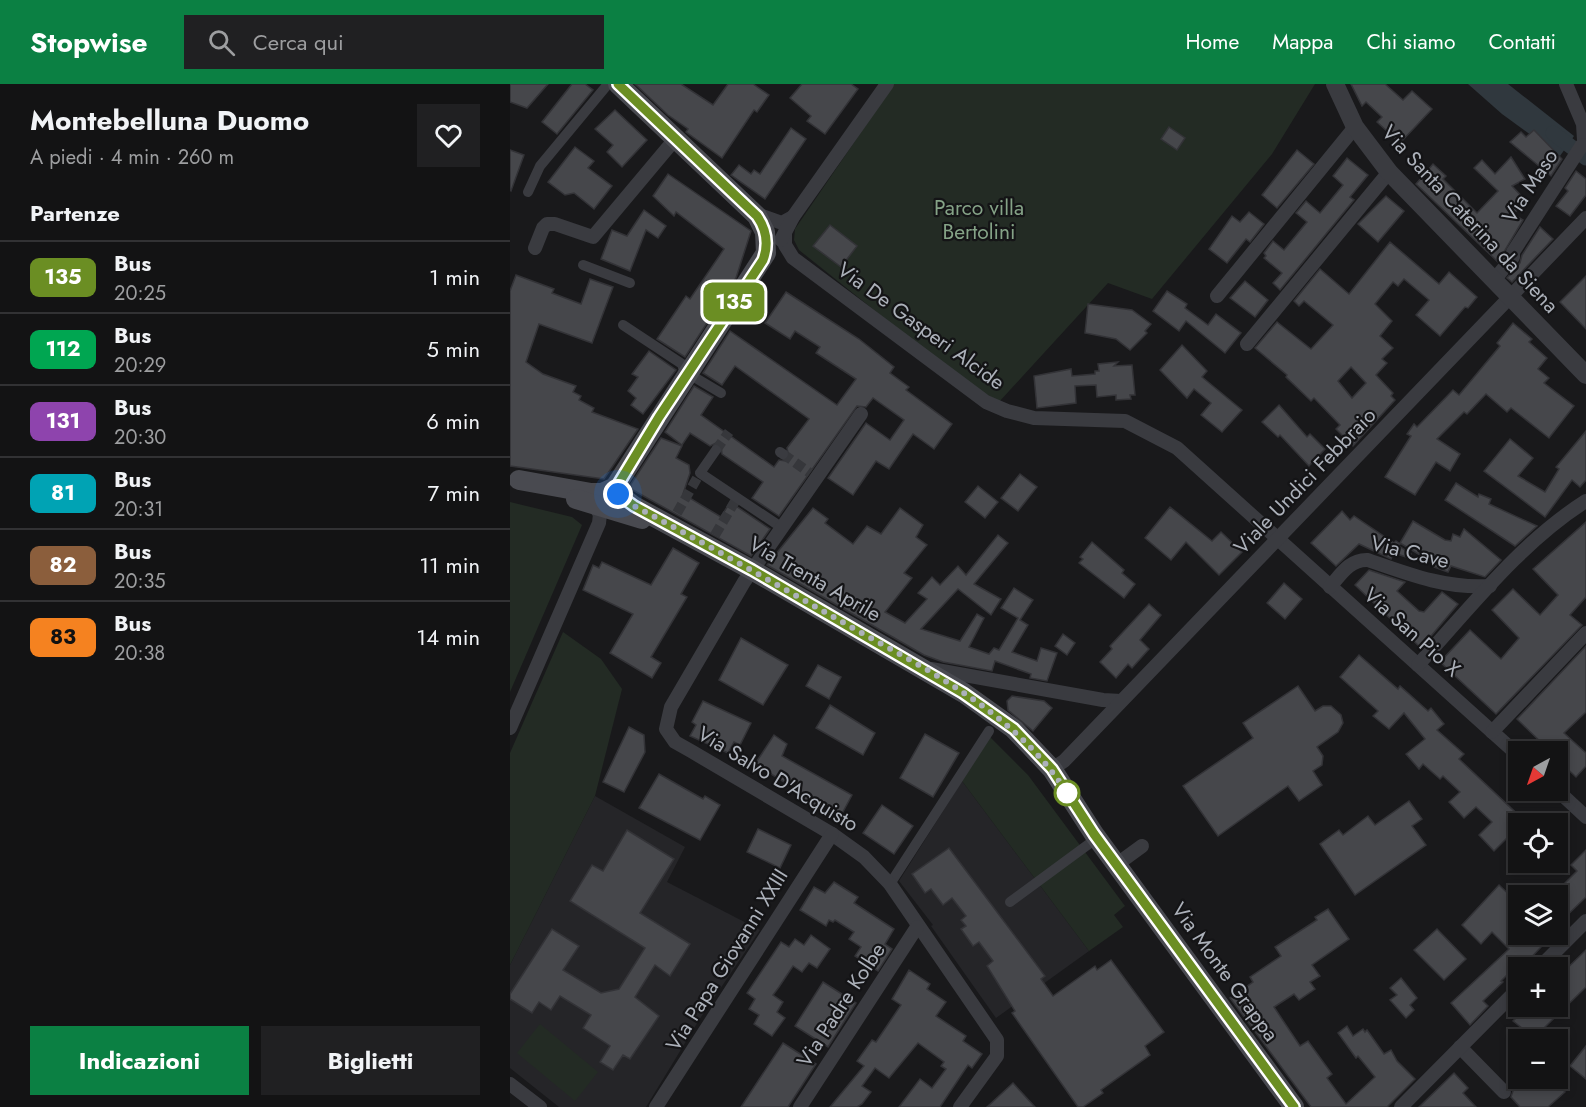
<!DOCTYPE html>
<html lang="it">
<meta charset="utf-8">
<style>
body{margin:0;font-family:Jost,sans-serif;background:#202022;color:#f1f3f6;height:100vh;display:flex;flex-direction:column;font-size:22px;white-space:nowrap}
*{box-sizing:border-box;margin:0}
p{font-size:20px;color:#9d9ea0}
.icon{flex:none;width:33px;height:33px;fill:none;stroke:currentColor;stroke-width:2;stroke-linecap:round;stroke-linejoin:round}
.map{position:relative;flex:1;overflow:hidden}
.panel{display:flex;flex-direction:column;background:#131314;width:510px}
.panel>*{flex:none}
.badge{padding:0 12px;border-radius:9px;font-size:21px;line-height:39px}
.needle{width:39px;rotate:220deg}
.fabs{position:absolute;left:998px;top:657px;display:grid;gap:12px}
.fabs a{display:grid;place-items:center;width:60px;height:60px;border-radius:0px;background:#131314;box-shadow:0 3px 9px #0003,0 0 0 2px #323234;font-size:30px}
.you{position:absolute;width:30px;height:30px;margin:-15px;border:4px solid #fff;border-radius:50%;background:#1a73e8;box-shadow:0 0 0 9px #1a73e833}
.map>.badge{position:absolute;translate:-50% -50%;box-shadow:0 0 0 3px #fff}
h2{padding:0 30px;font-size:22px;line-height:54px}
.round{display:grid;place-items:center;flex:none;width:63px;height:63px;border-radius:0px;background:#202022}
.summary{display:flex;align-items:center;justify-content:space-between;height:102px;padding:0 30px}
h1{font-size:28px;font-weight:700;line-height:45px}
.cta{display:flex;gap:12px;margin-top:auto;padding:12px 30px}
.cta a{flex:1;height:69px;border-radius:0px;background:#0b8043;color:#fff;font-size:24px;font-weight:700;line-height:69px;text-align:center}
.cta a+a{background:#202022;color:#f1f3f6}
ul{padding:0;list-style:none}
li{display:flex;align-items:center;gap:18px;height:72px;padding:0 30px;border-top:2px solid #323234}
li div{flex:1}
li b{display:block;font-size:22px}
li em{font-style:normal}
li .badge{min-width:66px;font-weight:700;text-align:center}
header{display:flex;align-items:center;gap:36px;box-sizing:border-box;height:84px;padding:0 30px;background:#0b8043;color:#fff}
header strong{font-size:28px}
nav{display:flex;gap:33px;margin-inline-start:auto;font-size:21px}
.search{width:420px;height:54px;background:#202022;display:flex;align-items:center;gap:15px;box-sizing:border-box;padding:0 21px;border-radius:0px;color:#9d9ea0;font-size:22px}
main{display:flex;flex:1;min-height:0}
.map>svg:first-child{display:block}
.built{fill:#252528}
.green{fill:#232b24}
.water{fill:#30383e}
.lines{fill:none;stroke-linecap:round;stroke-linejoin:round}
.canal{stroke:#30383e;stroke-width:15}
.building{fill:#46474b;stroke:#333337;stroke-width:1.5;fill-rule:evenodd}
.pedestrian-tunnel{stroke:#36373b;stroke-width:10;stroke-dasharray:10 5;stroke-linecap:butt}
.pedestrian{stroke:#3a3b40;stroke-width:10}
.minor{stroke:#3a3b40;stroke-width:14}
.tertiary{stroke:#3a3b40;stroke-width:18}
.secondary{stroke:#494a50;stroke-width:20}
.line-casing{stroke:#fff;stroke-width:14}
.line{stroke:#6b8e23;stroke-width:9}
.walk{stroke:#acb1ba;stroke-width:6;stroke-dasharray:0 10.8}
.stop-dot{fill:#fff;stroke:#6b8e23;stroke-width:3}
.labels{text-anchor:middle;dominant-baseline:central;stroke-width:4.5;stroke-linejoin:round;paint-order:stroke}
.street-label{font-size:21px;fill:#acb1ba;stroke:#141416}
.park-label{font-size:21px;fill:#85a387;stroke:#141416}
</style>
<header>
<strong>Stopwise</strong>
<div class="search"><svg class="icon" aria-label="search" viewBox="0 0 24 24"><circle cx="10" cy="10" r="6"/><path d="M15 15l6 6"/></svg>Cerca qui</div>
<nav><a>Home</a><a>Mappa</a><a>Chi siamo</a><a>Contatti</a></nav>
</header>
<main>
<section class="panel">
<div class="summary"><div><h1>Montebelluna Duomo</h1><p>A piedi · 4 min · 260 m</p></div><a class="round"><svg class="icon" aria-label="heart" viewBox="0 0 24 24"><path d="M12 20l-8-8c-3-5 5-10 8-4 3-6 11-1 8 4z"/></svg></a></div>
<h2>Partenze</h2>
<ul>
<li><span class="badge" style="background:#6b8e23;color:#fff">135</span><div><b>Bus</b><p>20:25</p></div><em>1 min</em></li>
<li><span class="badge" style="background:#00a651;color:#fff">112</span><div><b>Bus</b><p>20:29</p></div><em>5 min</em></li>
<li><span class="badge" style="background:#8e44ad;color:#fff">131</span><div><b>Bus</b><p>20:30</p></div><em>6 min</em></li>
<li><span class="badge" style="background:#00a3b4;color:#fff">81</span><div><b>Bus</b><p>20:31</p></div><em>7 min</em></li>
<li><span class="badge" style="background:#8b5e3c;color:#fff">82</span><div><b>Bus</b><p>20:35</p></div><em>11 min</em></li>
<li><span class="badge" style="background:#f58220;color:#111">83</span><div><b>Bus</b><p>20:38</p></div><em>14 min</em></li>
</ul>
<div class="cta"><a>Indicazioni</a><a>Biglietti</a></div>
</section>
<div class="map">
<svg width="1076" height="1023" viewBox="0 0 1076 1023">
<rect width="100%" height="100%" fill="#19191b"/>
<g class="built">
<polygon points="452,697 579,867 486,934 421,842 423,841 389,797"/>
<polygon points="85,712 175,763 157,798 250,846 189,936 136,1023 49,1023 0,984 0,881"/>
</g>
<g class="green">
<polygon points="384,0 805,0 762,70 642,215 598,199 489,318 449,294 289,166 284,156 285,145"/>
<polygon points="0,418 62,433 72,441 0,608"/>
<polygon points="53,548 91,575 112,605 85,712 0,881 0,669"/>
<polygon points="480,653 518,691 615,822 604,831 613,843 579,867 452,697"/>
<polygon points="30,940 88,988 65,1017 7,969"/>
</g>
<polygon class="water" points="958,0 998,0 1064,52 1050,72 992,30"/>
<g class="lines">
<polyline class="canal" points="1043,49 1076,74"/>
</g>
<g class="building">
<polygon points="0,0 38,0 17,24 0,18"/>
<polygon points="62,0 75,0 83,6 47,50 32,38"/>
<polygon points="125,0 171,0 203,21 218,0 243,0 259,11 247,28 244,26 212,74 176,48 178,45 158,31"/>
<polygon points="292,0 341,0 348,5 315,50 297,37 301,32 280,14"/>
<polygon points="841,0 875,0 893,16 902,7 922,25 890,59 867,38 872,33 856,18 852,22"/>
<polygon points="105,26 137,56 112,83 97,68 103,61 85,45"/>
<polygon points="659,43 675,54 667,66 651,55"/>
<polygon points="281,44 296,55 255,115 221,91 229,81 241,90 244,86 250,90"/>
<polygon points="1024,46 1052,75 1041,92 1000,58 1011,48 1016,53"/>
<polygon points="65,63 84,77 78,84 102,102 84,125 64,109 55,111 38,98"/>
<polygon points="0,66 14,71 1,107 0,106"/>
<polygon points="787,66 804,80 767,124 752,111"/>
<polygon points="1001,73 1015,95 1002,102 1017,118 1003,130 1013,136 988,178 906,100 923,80 936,92 933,95 967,129 988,107 964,84 972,76 985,90"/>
<polygon points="837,74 858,91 840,113 844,116 770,206 763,199 772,189 754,174 756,172 754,169 763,157 774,166 797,138 786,129 796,117 810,129 833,101 823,92"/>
<polygon points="1066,87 1076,95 1076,111 1060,132 1046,122 1058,107 1055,104"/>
<polygon points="158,90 241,147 226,194 175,273 147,255 176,212 180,215 214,165 166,128 164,132 143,112"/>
<polygon points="876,112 894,127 868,158 848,140"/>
<polygon points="134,126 156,142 148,154 136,146 120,187 91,175 102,146 117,152"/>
<polygon points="739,128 754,140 740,158 736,155 717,179 699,165 722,132 730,138"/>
<polygon points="320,141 347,162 331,183 303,162"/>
<polygon points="1030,143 1043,155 1002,198 997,194 1010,179 1012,171"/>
<path d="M880,158L929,200L939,188L967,213L958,224L955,223L930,252L906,231L919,216L894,195L888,202L883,198L865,220L882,237L870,252L883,264L872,275L877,279L866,291L883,309L881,312L885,316L843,362L826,345L830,341L804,314L801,317L776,293L777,291L745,264L767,238L801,265L823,241L794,217L789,222L784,217L810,185L839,210ZM841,283L856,299L842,314L828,297Z"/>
<polygon points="6,191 44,205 42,209 71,220 80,195 103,203 82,259 29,240 16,278 33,290 66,302 63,308 71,312 69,316 84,324 82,328 128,345 94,395 0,382 0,207"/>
<polygon points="1076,192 1076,245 1050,218"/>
<polygon points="735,197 758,216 745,233 720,214"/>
<polygon points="657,207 677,220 675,224 698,241 706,230 731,249 715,269 676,237 669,247 643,227"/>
<polygon points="276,208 349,255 384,283 380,289 399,303 396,306 442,340 424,365 403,350 379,385 366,377 343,411 318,394 356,339 380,356 394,336 363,314 356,323 347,322 269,432 242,414 253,398 212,370 211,360 206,359 200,362 180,349 172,361 155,348 184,302 203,313 191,331 264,383 269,376 276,377 279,374 277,364 299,335 225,282 212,301 193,289 220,247 327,321 346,295 306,269 310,263 285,247 280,255 255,239"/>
<polygon points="578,220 622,226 641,240 635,247 637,249 620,266 606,255 575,249"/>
<polygon points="1003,239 1022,255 1019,258 1037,274 1028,285 1039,294 1034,299 1064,322 1039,354 1001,324 997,328 976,310 957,330 954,328 927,355 950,370 940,387 926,378 905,411 875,393 901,352 897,350 904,340 907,343 943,306 949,311 990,262 987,259"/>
<polygon points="672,261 697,287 692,293 732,326 712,348 691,331 701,319 684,305 677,314 650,286"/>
<polygon points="139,267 166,286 133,330 121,321 126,314 118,307 128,293 122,290"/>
<polygon points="608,278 604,282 622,281 625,311 620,311 621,315 606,316 606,311 587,313 586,301 565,302 566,319 527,324 524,292 561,285 562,292 585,290 585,287 589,287 588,280"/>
<polygon points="769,321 797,353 800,350 815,365 799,382 770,351 768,353 752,338"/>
<polygon points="1076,347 1076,396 1070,403 1062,396 1035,433 974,387 1000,355 1023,374 1008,392 1035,408 1049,385 1046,383"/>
<polygon points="151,354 172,362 166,374 179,381 180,389 173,410 211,433 220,418 260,445 241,472 121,405 121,400"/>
<polygon points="510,390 527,403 508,427 491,414"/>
<polygon points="946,399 968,413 969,410 981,415 979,420 1027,442 1005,462 935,416"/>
<polygon points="468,402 488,418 475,434 455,418"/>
<polygon points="660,423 702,457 711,448 732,468 709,491 676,458 661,476 635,454"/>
<polygon points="303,424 318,435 315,439 343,460 357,442 371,450 390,424 413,441 406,453 417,461 394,489 402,494 375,528 395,539 417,515 408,509 422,493 430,501 448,482 456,491 488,451 498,459 464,500 491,515 481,531 448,505 411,545 450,557 467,530 474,534 459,563 479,570 484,564 489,566 508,534 491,524 504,504 523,516 510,536 518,541 502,568 527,577 531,564 547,569 537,597 520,594 521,590 485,577 482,587 433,578 414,571 257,481"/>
<polygon points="832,427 840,436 844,432 884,459 886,457 890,460 889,462 901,470 899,474 884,469 881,475 849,460 826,482 801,459"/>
<polygon points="903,437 935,456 941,457 943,450 950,453 954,445 991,476 975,493 941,482 938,488 924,483 925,480 890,459"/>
<polygon points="1076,438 1076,513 1060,531 1072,541 986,630 930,578 960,546 991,575 1009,554 982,526 1003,505 1030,531 1048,511 1023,485"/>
<polygon points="582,458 614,486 612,489 625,500 614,514 569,479 573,475 570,473"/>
<polygon points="163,464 189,479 171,510 177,513 141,573 151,579 142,594 100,569 123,530 73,506 83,481 89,484 92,478 141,501"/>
<polygon points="859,486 895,498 887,507 909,527 914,528 932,508 948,520 911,564 845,501"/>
<polygon points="774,499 792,515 775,535 757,519"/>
<polygon points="639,520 651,531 630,556 639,565 622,584 618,580 606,594 590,578 602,565 600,562"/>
<polygon points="553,550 565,559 557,571 545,562"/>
<polygon points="231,554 278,581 253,621 209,596"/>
<polygon points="1076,562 1076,628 1054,649 1076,669 1076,682 1066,693 1047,675 1047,668 1041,668 1007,635"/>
<polygon points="849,571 888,605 890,602 918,627 921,624 934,640 927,646 954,670 949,675 1018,740 1008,740 1008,750 1002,756 998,753 984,767 969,751 982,738 966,723 954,734 939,718 950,708 933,692 930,695 913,680 909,685 896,670 915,655 894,629 879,645 863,632 868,627 830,593"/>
<polygon points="308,581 331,593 319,615 296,602"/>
<polygon points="788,602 805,627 813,622 821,622 831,631 833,639 828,648 807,663 813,672 812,681 803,687 812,701 789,717 778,702 708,752 673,702 743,654 733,639"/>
<polygon points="502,612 534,617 542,624 523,647 498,626 497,617"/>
<polygon points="193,617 241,639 230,661 224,658 218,669 180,652 186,641 182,638"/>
<polygon points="320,621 365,649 353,671 306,644"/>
<polygon points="119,643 134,651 135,668 114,708 93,698"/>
<polygon points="415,650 449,669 423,713 390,694"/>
<polygon points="264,651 277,660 272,672 342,711 328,737 291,717 295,711 245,680"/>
<polygon points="149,690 193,715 195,712 210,721 190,756 129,724"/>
<polygon points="899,717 912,735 902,742 916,761 845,811 810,760 829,746 833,751 858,732 865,741"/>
<polygon points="372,721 403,742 384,770 353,749"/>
<polygon points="248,745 281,761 270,784 237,768"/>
<polygon points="117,746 164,775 130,829 180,860 160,892 145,881 125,913 149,932 120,975 113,971 103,986 90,978 100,962 73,944 81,931 50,912 41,926 29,918 22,929 0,915 0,910 42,845 69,862 53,886 91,909 109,905 135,864 60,817 82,781 93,787"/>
<polygon points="439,764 535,892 531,895 543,912 585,882 587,886 601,876 654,948 635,962 640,971 591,1006 593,1009 573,1023 568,1023 502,929 505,927 477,882 483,877 469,858 463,862 451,845 456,842 451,836 456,832 442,814 433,821 421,805 415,809 402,790"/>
<polygon points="1076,766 1076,813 1047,841 1047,811 1051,807 1049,805 1067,787 1061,781"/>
<polygon points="324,798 348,813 344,819 384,845 375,860 382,865 368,887 345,872 351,863 339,855 344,848 325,836 323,838 319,836 316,842 290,826 304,803 315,809"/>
<polygon points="989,801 1008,819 1008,850 1037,850 1028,860 1031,863 1015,880 1011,877 991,897 993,898 973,917 978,922 960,941 941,919 999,865 982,848 971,860 952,841"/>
<polygon points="818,825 839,855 802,881 810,892 800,898 805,905 789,916 784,910 764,923 790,962 798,957 822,990 817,994 836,1020 865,993 848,972 846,974 828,949 837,942 843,952 853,945 855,948 857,946 874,970 881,966 887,977 905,995 877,1023 801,1023 720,914 743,898 740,893 771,872 765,863 807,836 805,833"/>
<polygon points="927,845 956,875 934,896 904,866"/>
<polygon points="301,851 320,865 307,884 299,879 292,888 283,882 269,903 263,911 273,918 267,928 275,934 262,952 244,940 249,931 239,925 245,915 237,909 271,858 279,863 285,855 294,861"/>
<polygon points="1076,866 1076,903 1035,943 1041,949 1034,956 1027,956 1003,937 1018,922 1047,922 1047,894"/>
<polygon points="399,886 420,900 417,905 436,918 426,932 456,952 453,957 472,970 462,984 458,981 430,1023 389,1023 410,995 422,1004 436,985 431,982 434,978 408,959 379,994 365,984 352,1002 361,1008 352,1020 347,1023 320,1023 354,982 347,977 362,956 366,958 391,921 382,915"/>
<polygon points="891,894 907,914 900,921 904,926 896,934 880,916 887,911 880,904"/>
<polygon points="313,898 346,919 318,963 285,942"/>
<polygon points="273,959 306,980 278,1023 231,1023"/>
<polygon points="1076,962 1076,995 1060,982"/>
<polygon points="944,989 958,1004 953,1009 966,1023 909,1023"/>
<polygon points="1017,994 1044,994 1055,1008 1038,1023 1010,1023 1001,1013 1003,1007"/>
<polygon points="503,999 525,1023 477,1023"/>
</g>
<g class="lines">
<g class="pedestrian-tunnel">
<polyline points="206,366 219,348"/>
<polyline points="273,370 300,389"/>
<polyline points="167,429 190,389"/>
<polyline points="205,451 227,414"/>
</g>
<g class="pedestrian">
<polyline points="18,108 30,82 98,0"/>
<polyline points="73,181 120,199"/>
<polyline points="113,241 172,280 174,287 211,309"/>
<polyline points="206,366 190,389 271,443"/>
<polyline points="270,368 273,370"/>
<polyline points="380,800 479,647"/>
<polyline points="500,818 587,754"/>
</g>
<g class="minor">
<polyline points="1056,0 1073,40 1074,56"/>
<polyline points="244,129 272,139 283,133"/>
<polyline points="275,149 275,161 283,174 476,318 497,327 524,334 615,337 667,364 1008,671"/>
<polyline points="271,156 283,133 377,0"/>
<polyline points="25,164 33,144 37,140 45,140 83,153 166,54"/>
<polyline points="985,195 1003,173 1003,168 1072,61"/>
<polyline points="707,212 845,43"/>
<polyline points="737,260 879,88"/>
<polyline points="351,330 234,498 161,623 156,645 165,658 181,667 322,750 354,773 380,800 487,956 487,972 450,1023"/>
<path d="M820,503C831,490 840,475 858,476C898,490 937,505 980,502"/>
<path d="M908,581C960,524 1011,458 1076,417"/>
<polyline points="421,585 593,616 611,617"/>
<polyline points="0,644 89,439 90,430 84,421"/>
<polyline points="982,648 1076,549"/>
<polyline points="542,685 554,677 1076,134"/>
<polyline points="1047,706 1076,733"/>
<polyline points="606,781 632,762"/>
<polyline points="1029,884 1076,837"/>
<polyline points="950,963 994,1008"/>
<polyline points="0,1000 30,1023"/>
<polyline points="146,1023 322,750"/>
<polyline points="290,1023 407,843"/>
<polyline points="891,1023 1008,905"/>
</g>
<polyline class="tertiary" points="825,0 845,43 879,88 1076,291"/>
<g class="secondary">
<polyline points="9,396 81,409 92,409 105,403 256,169 255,148 247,132 108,0"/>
<polyline points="109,399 109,411 124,422 242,486 454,609 504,645 542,685 584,750 784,1023"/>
<polyline points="66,415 132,435"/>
</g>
</g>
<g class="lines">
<g class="line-casing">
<path id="line" d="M108,0L247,132C256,145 259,160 253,176L149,333L109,399V411L124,422L242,486L453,609L504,645L542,685L584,750L784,1023"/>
</g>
<use href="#line" class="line"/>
<path class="walk" d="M108,410L124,422C193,458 260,497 327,535C411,583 503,625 557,709"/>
</g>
<circle class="stop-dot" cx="557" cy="709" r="12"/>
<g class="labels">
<g class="street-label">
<text transform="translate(1020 102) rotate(-57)">Via Maso</text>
<text transform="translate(960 135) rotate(47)">Via Santa Caterina da Siena</text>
<text transform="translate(411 242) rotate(36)">Via De Gasperi Alcide</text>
<text transform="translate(795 397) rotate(-46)">Viale Undici Febbraio</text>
<text transform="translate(900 468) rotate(14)">Via Cave</text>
<text transform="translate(305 495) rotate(30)">Via Trenta Aprile</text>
<text transform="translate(902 548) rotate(42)">Via San Pio X</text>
<text transform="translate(268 695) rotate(31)">Via Salvo D'Acquisto</text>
<text transform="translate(217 876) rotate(-58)">Via Papa Giovanni XXIII</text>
<text transform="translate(715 888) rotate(54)">Via Monte Grappa</text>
<text transform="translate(331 921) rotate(-57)">Via Padre Kolbe</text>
</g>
<g class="park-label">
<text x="469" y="124">Parco villa<tspan x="469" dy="24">Bertolini</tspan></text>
</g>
</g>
</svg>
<div class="fabs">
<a><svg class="needle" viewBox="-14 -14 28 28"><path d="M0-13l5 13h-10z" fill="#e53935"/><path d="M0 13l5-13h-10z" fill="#9d9ea0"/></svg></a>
<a><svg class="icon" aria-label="locate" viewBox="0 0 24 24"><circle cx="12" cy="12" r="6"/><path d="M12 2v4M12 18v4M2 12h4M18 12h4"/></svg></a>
<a><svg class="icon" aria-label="layers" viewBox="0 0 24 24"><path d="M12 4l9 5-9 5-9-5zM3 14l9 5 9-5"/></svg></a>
<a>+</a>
<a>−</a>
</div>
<div class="you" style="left:108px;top:410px"></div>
<b class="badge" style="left:224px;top:218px;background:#6b8e23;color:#fff">135</b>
</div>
</main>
